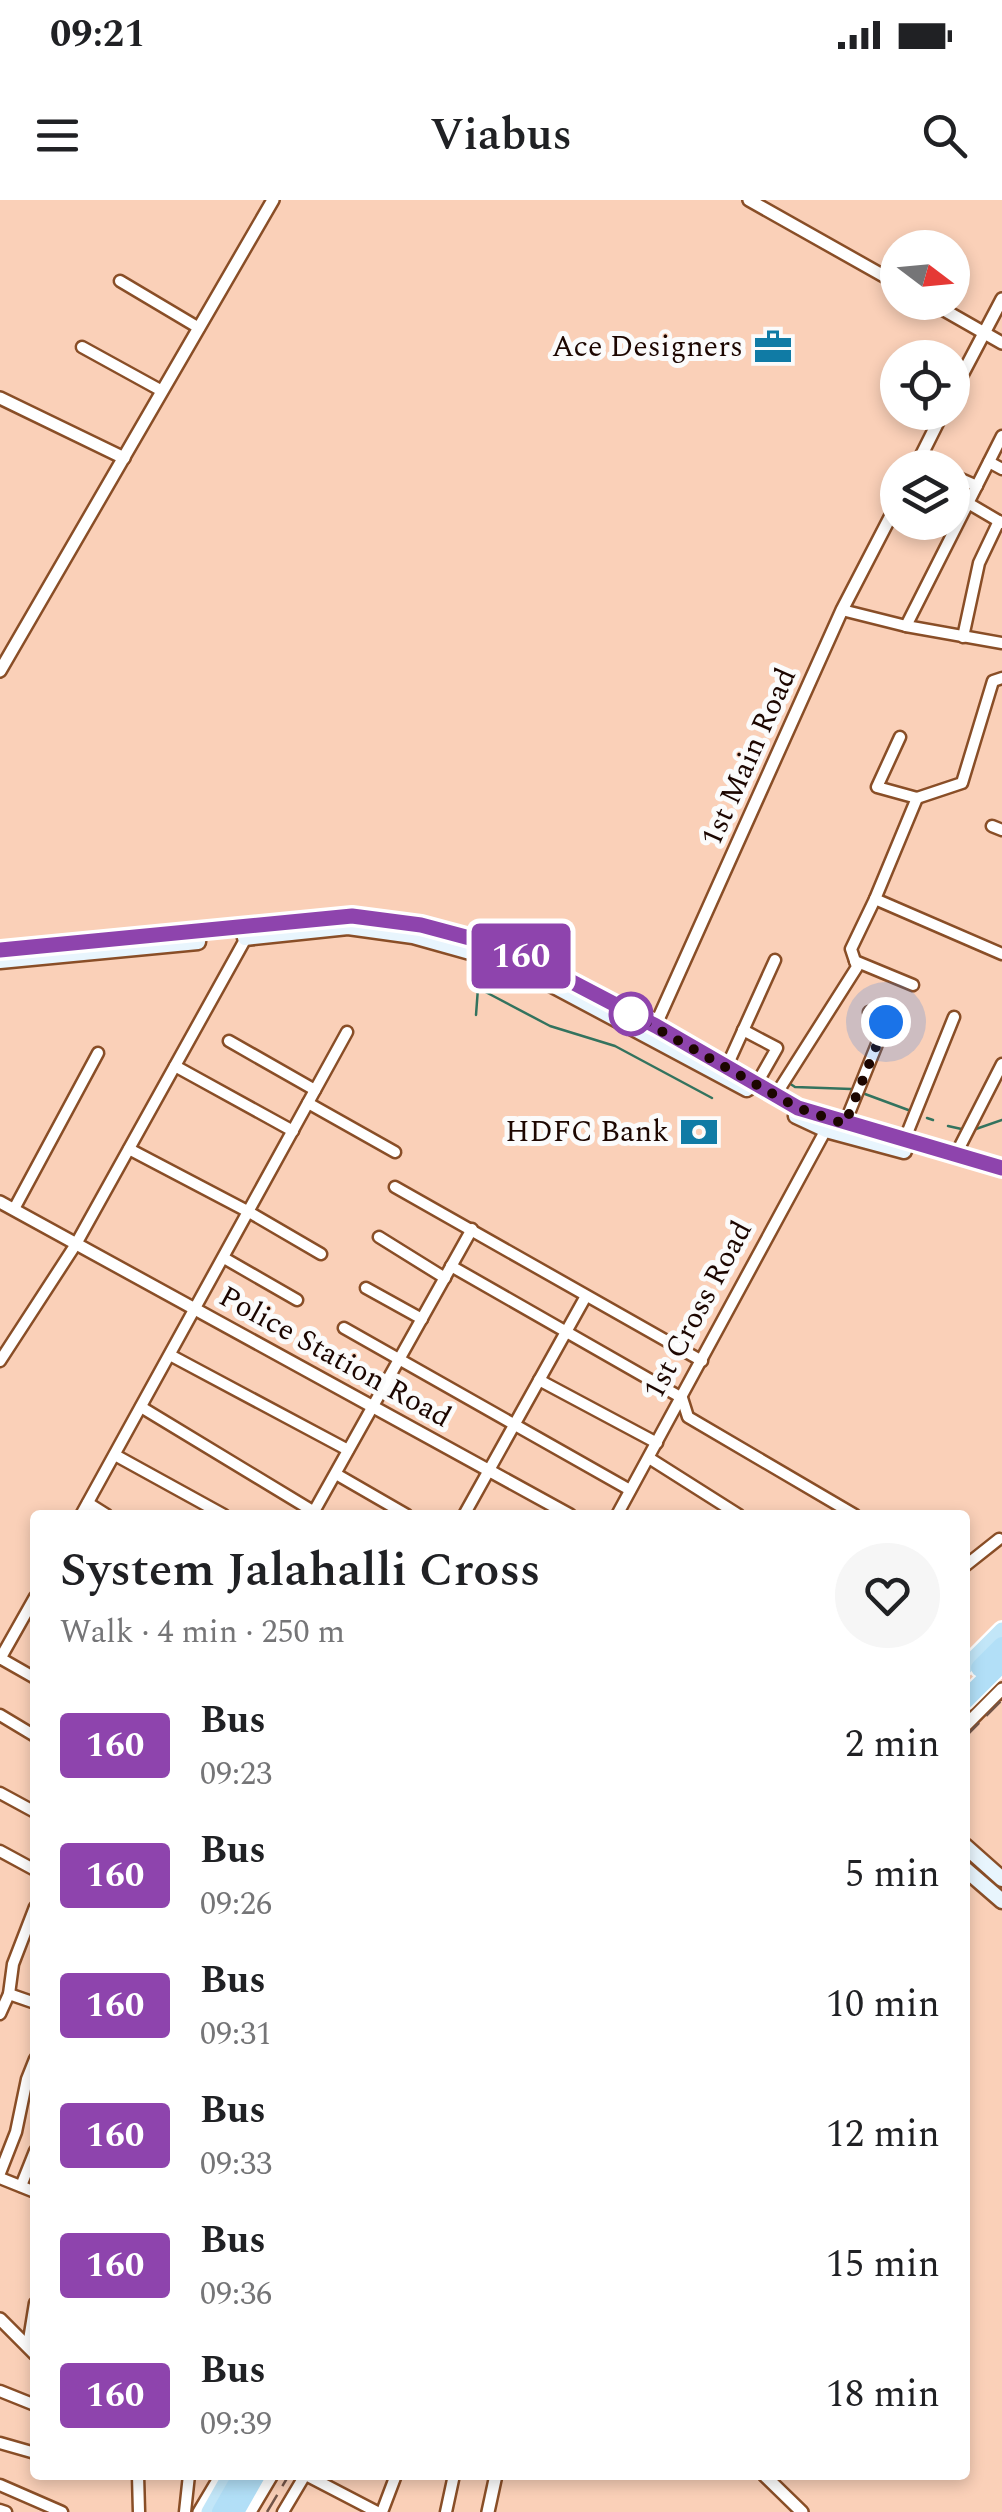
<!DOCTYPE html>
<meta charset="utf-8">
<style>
body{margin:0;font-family:Spectral,serif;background:#f6f6f6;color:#202124;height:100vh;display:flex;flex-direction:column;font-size:38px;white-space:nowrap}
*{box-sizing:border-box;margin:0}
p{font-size:32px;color:#757577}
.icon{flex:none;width:55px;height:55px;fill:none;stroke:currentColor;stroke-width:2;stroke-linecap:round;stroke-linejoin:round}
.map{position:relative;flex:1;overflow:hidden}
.side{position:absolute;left:30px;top:1310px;width:940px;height:970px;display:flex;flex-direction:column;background:#fff;border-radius:10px;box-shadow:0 5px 15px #0003}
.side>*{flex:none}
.badge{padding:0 20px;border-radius:8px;font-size:35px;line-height:65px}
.needle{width:65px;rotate:106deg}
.tools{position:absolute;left:880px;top:30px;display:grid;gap:20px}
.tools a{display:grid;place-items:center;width:90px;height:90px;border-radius:50%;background:#fff;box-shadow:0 5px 15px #0003;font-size:50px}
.you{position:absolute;width:50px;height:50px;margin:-25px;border:8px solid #fff;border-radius:50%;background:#1a73e8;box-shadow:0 0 0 15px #1a73e833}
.map>.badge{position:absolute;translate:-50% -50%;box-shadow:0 0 0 5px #fff}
.round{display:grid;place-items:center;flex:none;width:105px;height:105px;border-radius:52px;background:#f6f6f6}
.head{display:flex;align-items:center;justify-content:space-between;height:170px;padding:0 30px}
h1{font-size:48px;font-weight:600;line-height:75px}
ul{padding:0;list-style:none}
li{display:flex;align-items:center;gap:30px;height:130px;padding:0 30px}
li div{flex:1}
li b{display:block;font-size:38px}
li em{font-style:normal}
li .badge{min-width:110px;font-weight:700;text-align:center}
.status{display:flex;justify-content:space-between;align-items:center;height:70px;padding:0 50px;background:#fff;direction:ltr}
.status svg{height:28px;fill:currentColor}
header{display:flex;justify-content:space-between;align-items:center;height:130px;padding:0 30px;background:#fff;font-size:45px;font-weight:600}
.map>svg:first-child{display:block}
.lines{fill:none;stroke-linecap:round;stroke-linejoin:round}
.stream{stroke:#33735e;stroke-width:2.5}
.minor-casing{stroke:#894e27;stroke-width:15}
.tertiary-casing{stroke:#894e27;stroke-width:16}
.secondary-casing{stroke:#894e27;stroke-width:19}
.trunk-casing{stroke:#fff;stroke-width:20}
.motorway-casing{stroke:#fff;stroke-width:22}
.minor{stroke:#fff;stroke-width:10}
.tertiary{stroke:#fff;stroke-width:11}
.secondary{stroke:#e8f5fd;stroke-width:14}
.trunk{stroke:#c2e6f8;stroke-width:15}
.motorway{stroke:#b2dff7;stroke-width:18}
.rail{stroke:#735548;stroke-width:2.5;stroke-dasharray:20 10;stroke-linecap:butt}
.line-casing{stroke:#fff;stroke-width:22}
.line{stroke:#8e44ad;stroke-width:15}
.walk{stroke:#1c0600;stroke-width:10;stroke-dasharray:0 18}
.stop-dot{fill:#fff;stroke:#8e44ad;stroke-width:5}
.labels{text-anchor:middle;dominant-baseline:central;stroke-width:10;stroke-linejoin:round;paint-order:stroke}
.poi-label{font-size:30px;fill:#1c0600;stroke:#fbfbfb;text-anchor:end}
.street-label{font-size:30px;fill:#1c0600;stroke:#fbfbfb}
</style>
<div class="status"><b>09:21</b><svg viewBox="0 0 49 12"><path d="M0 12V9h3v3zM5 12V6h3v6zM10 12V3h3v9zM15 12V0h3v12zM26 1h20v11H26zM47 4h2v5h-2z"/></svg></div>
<header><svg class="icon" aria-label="menu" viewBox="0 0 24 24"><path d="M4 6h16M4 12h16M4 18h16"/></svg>Viabus<svg class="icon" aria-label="search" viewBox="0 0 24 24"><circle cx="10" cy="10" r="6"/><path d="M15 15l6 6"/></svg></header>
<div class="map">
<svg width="1002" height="2312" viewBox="0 0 1002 2312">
<rect width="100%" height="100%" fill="#fad0b8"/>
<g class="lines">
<g class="stream">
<polyline points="476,815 478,788 550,826 615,846 712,898"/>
<polyline points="789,883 795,887 851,889"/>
<polyline points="865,894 911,911"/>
<polyline points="927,918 933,920"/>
<polyline points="948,926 966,930"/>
<polyline points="973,930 1002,920"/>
</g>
<g class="minor-casing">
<g id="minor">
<polyline points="120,81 199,128"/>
<polyline points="82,147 162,191"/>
<polyline points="919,259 938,268"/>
<polyline points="989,262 1002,269"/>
<polyline points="952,275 977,286"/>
<polyline points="968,303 1002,323"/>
<polyline points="842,410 906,426 1002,443"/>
<polyline points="906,426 1002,236"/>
<polyline points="963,437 979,363 999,321"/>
<polyline points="900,537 877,587 917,598 962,583 993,481 1002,478"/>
<polyline points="992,626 1002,630"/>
<polyline points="875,699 917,598"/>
<polyline points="855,761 913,785"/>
<polyline points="743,830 777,848 756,885"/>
<polyline points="229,841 315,890"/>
<polyline points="175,866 293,931"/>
<polyline points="727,866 775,760"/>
<polyline points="775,896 857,767 851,749 875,699 1002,754"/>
<polyline points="308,903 395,952"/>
<polyline points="845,923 886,822 869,812"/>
<polyline points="904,941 954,817"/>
<polyline points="129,949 249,1012 321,1054"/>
<polyline points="955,956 1002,864"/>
<polyline points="395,987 702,1161"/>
<polyline points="14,1009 98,853"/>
<polyline points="379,1037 445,1078"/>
<polyline points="224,1058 297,1100"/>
<polyline points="451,1066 682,1198 688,1217 855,1315"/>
<polyline points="366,1088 422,1119"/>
<polyline points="344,1128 630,1290"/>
<polyline points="170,1155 348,1250"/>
<polyline points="0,1161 76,1044 246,738"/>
<polyline points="539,1180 657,1243"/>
<polyline points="141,1207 316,1313"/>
<polyline points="115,1255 224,1315"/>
<polyline points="649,1258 739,1315"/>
<polyline points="336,1274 407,1315"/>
<polyline points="88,1303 107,1315"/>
<polyline points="81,1315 347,832"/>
<polyline points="312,1315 472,1029"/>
<polyline points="464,1315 586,1096"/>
<polyline points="617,1315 829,924"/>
<polyline points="965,1366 999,1339"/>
<polyline points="0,1458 35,1478"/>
<polyline points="0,1459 35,1397"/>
<polyline points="0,1515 35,1536"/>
<polyline points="0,1593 35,1612"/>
<polyline points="0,1651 35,1670"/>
<polyline points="9,1794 35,1803"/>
<polyline points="0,1814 9,1794 13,1764 35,1707"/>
<polyline points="0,1973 16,1932 27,1879 35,1859"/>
<polyline points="0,1978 35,1992"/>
<polyline points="21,1986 35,1951"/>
<polyline points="28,2146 35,2103"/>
<polyline points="0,2191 35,2205"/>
<polyline points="0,2243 35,2253"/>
<polyline points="138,2275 139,2312"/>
<polyline points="306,2275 377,2312"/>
<polyline points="0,2285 62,2312"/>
<polyline points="0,2310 6,2312"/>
<polyline points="185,2312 189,2275"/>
<polyline points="283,2312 305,2275"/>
<polyline points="382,2312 396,2275"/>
<polyline points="446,2312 454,2275"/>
</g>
</g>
<g class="tertiary-casing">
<g id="tertiary">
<polyline points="749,0 898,84"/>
<polyline points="930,102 1002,143"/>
<polyline points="952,194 1002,99"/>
<polyline points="0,198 124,258"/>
<polyline points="915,268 943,212"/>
<polyline points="0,471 273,0"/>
<polyline points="652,833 842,410 898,302"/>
<polyline points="0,1002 570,1315"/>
<polyline points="965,1526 1002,1489"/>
<polyline points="0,2119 35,2154"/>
<polyline points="764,2275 802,2312"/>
<polyline points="199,2312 221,2275"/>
<polyline points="250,2312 272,2275"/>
<polyline points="488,2312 496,2275"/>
</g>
</g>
<g class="secondary-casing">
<g id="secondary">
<polyline points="245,738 348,727 413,736 513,764 747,889"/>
<polyline points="0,750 353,717 421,725 507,748 656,826 798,908 1002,968"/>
<polyline points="0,761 198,742"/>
<polyline points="796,916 826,930 904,951"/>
<polyline points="965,1646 1002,1679"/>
<polyline points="965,1669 1002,1701"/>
</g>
</g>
<g class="trunk-casing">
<g id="trunk">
<polyline points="965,1467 1002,1430"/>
<polyline points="209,2312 230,2275"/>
</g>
</g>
<g class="motorway-casing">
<g id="motorway">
<polyline points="980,1468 1002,1446"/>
<polyline points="965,1500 1002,1463"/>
<polyline points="221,2312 242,2275"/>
<polyline points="235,2312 256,2275"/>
</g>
</g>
<use href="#minor" class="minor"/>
<use href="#tertiary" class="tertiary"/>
<use href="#secondary" class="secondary"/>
<use href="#trunk" class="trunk"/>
<use href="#motorway" class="motorway"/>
<g class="rail">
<polyline points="965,1537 1002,1500"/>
<polyline points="267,2312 289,2275"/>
</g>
</g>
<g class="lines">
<g class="line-casing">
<polyline id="line" points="0,750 352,716 421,725 507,748 656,826 798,908 1002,968"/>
</g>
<use href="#line" class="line"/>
<polyline class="walk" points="631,814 798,908 845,924 886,822"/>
</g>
<defs>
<g id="office-bare" transform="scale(3)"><path d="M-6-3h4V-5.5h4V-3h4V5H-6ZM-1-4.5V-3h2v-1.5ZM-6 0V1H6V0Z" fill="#107ba5" stroke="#fbfbfb" stroke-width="2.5" paint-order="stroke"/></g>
<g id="bank-bare" transform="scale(3)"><path d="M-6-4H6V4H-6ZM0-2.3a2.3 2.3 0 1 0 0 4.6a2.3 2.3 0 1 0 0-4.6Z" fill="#107ba5" stroke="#fbfbfb" stroke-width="2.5" paint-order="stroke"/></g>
</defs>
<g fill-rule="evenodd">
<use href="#office-bare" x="773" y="147"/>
<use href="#bank-bare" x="699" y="932"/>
</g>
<circle class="stop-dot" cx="631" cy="814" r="20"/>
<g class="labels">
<g class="poi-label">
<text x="743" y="147">Ace Designers</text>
<text x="669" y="932">HDFC Bank</text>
</g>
<g class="street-label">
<text transform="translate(749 557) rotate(-66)">1st Main Road</text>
<text transform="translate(698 1110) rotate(-62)">1st Cross Road</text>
<text transform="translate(335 1157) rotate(29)">Police Station Road</text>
</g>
</g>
</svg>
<div class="tools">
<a><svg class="needle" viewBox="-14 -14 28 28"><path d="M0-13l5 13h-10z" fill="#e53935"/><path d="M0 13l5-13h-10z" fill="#757577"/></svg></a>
<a><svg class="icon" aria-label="locate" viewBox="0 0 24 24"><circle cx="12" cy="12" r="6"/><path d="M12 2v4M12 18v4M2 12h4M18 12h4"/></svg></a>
<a><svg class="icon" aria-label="layers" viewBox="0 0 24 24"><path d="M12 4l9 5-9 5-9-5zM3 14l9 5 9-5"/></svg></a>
</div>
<div class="you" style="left:886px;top:822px"></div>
<b class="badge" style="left:521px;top:756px;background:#8e44ad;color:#fff">160</b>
<section class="side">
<div class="head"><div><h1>System Jalahalli Cross</h1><p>Walk · 4 min · 250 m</p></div><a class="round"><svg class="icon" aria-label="heart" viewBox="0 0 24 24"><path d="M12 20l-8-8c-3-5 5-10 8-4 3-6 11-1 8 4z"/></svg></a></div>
<ul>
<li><span class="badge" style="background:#8e44ad;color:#fff">160</span><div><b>Bus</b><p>09:23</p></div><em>2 min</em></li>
<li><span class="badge" style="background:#8e44ad;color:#fff">160</span><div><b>Bus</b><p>09:26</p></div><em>5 min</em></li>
<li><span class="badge" style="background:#8e44ad;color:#fff">160</span><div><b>Bus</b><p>09:31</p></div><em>10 min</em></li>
<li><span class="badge" style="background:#8e44ad;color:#fff">160</span><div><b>Bus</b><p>09:33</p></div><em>12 min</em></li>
<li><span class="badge" style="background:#8e44ad;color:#fff">160</span><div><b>Bus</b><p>09:36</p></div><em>15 min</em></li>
<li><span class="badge" style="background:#8e44ad;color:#fff">160</span><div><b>Bus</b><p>09:39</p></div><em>18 min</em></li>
</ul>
</section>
</div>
